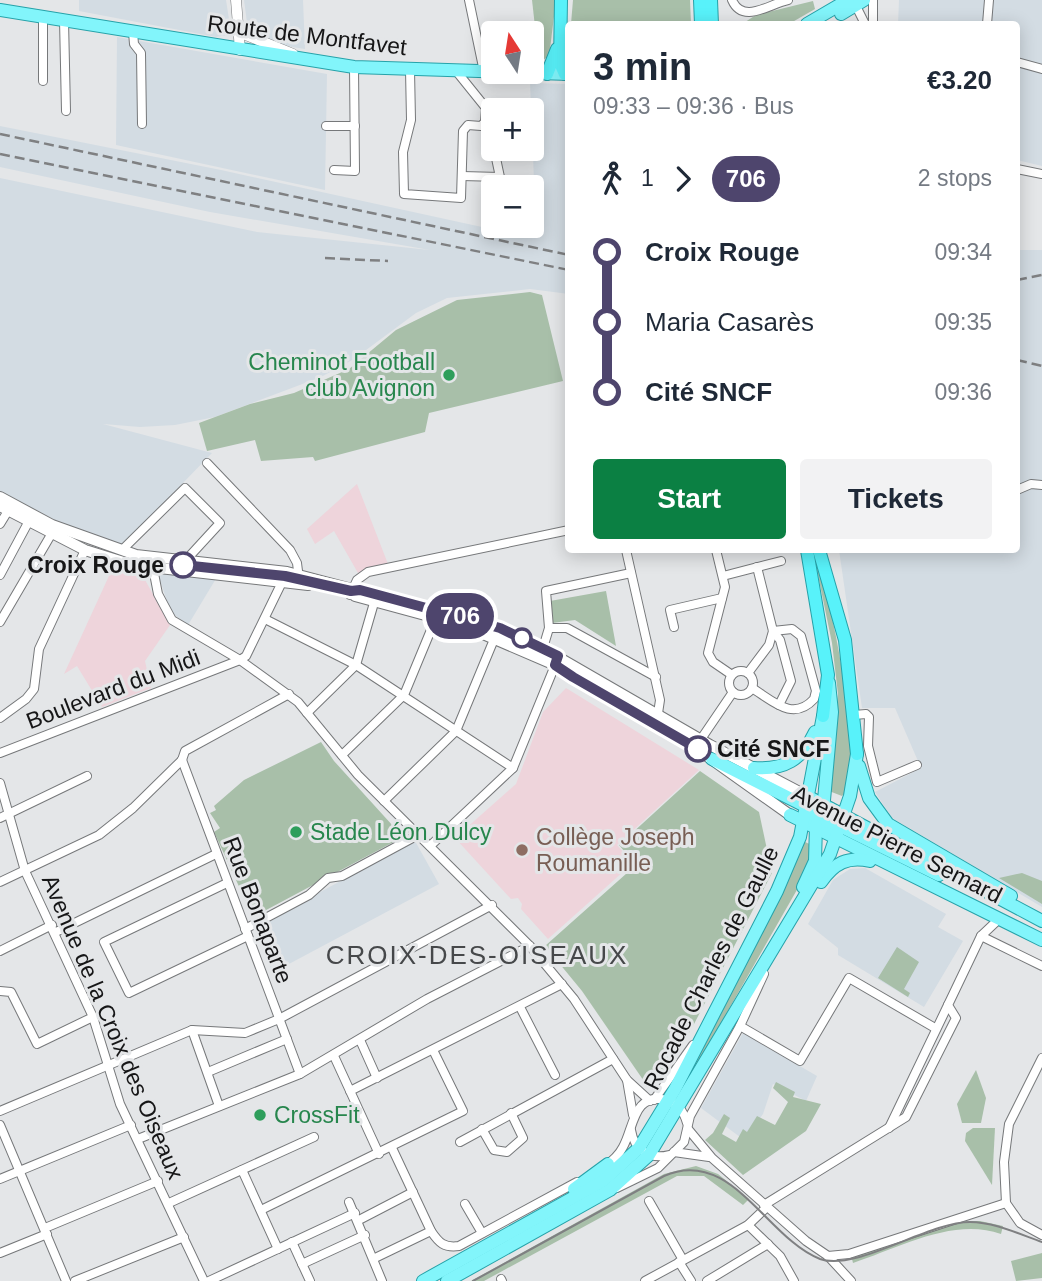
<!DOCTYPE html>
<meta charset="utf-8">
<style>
body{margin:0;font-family:Helvetica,sans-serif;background:#f2f2f3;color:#1f2937;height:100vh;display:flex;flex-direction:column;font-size:26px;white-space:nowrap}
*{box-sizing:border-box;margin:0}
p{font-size:23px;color:#747a83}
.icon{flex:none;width:38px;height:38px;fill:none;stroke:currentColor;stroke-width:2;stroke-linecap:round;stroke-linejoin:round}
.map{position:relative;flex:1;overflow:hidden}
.details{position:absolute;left:565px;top:21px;width:455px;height:532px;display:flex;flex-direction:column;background:#fff;border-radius:7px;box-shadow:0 4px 18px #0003}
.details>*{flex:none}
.badge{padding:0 14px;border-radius:23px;font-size:24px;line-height:46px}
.needle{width:46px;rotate:348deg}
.fabs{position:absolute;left:481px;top:21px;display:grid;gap:14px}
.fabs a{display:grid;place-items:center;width:63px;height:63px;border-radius:7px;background:#fff;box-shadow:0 4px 18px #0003;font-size:35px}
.map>.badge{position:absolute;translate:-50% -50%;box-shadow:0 0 0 4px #fff}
.legs{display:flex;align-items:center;gap:10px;height:77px;padding:0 28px;font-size:23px}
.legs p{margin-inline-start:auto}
.head{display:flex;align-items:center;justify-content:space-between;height:119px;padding:0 28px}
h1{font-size:38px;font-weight:700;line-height:52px}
.cta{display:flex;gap:14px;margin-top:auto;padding:14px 28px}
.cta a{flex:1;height:80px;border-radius:7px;background:#0b8043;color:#fff;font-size:28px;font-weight:700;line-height:80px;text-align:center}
.cta a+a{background:#f2f2f3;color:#1f2937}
ul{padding:0 28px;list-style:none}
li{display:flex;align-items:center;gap:24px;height:70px;font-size:26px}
li i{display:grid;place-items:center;width:10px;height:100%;margin:0 9px;background:currentColor}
li i::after{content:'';width:18px;height:18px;margin:-9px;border:5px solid;border-radius:50%;background:#fff}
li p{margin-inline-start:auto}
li:first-child i{background:linear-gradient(#0000 50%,currentColor 0)}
li:last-child i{background:linear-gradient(currentColor 50%,#0000 0)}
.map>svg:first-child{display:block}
.built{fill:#d3dce3}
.education{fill:#eed4db}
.green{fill:#a8bfa9}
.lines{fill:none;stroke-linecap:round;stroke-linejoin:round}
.minor-casing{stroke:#76787a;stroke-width:10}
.tertiary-casing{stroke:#76787a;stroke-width:11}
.secondary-casing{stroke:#76787a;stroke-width:12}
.primary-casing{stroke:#26a2a9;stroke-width:14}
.trunk-casing{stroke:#26a2a9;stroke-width:14}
.minor{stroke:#fff;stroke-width:8}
.tertiary{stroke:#fff;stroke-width:10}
.secondary{stroke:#fff;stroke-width:10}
.primary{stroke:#82f5fb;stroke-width:12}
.trunk{stroke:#58f2fa;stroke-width:12}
.tram{stroke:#7f8082;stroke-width:2}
.rail{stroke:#7f8082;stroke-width:2.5;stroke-dasharray:10 5;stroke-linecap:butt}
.line-1-casing{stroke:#fff;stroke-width:16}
.line-1{stroke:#4e456d;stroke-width:10}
.leisure-dot{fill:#2e9e5b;stroke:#e4e6e8;stroke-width:2.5}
.stop-1-dot{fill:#fff;stroke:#4e456d;stroke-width:3.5}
.education-dot{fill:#8d6e63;stroke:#e4e6e8;stroke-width:2.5}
.labels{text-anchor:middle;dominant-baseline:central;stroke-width:6;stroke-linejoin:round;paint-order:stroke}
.street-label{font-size:23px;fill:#161617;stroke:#e4e6e8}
.leisure-label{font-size:23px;fill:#27864d;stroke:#e4e6e8;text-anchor:start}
.stop-label{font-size:23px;font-weight:bold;fill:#161617;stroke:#e4e6e8;text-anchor:end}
.education-label{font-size:23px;fill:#785e54;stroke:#e4e6e8;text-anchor:start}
.quarter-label{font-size:26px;letter-spacing:2px;fill:#46484a;stroke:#e4e6e8}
</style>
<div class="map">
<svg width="1042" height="1281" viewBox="0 0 1042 1281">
<rect width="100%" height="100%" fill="#e4e6e8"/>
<g class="built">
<polygon points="79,0 226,0 230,26 228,35 216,37 79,11"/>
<polygon points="244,0 303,0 305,49 286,46 248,30"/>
<polygon points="899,0 1042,0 1042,166 1017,160 1017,24 898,24"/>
<polygon points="117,37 327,74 325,190 116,145"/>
<polygon points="530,83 569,84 569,294 530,289 447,298 416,313 354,359 321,377 215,417 175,425 140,427 103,424 212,453 122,546 87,536 0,492 0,178 257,232 430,250 210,212 0,167 0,126 221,170 491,229 536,229"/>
<polygon points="1017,250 1042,250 1042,907 892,818 875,792 921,768 895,708 862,708 839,550 1017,550"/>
<polygon points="162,570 217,577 188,625 172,613 167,601 159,577"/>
<polygon points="415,841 439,884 272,973 257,926"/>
<polygon points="865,868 946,914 938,927 963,941 924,1007 838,955 838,948 808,924 833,880 850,869"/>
<polygon points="743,1033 817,1076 806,1101 773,1084 763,1114 744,1140 701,1108"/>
</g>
<g class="education">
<polygon points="357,484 388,564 358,573 334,531 315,544 307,529"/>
<polygon points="114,565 139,569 170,625 145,661 151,688 102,707 77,666 64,674"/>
<polygon points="566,688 699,770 617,845 633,863 548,939 521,909 522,904 518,898 511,899 455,838 516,784 543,712"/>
</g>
<g class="green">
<polygon points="532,0 556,0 550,49 548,57 539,62"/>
<polygon points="573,0 690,0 691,24 571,24"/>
<polygon points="813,1 815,9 789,24 742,24 756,15"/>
<polygon points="530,292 542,295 563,381 429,413 425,432 315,461 313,457 261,461 255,440 207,451 199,423 250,404 294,393 349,369 396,330 457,300"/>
<path d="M813,551C829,583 868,773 842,796L829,791L838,694L832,643Z"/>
<polygon points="606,591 616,646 575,620 552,623 550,601"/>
<polygon points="321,742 334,761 403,837 253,917 214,832 220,828 210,813 216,810 214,806 244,780"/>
<polygon points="700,771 759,812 772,873 693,1026 665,1072 648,1087 582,991 545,946 636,865 619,845"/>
<polygon points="805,842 814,846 810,867 681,1093 678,1092 704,1047"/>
<polygon points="1022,873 1042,881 1042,904 999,878"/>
<polygon points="897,947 919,962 904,989 910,993 908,997 878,978"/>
<polygon points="976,1070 986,1098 981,1123 962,1123 957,1104"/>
<polygon points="776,1082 795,1092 793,1097 821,1104 806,1131 743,1175 705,1140 713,1133 724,1114 730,1118 722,1134 736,1142 743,1129 747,1132 757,1116 775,1125 788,1102 773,1088"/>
<polygon points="973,1128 995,1128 992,1185 965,1141 966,1133"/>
<polygon points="696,1166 718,1174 749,1199 743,1205 704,1176 677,1176 484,1281 471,1281 664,1174"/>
<path d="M955,1221H980L1003,1226L1001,1234C953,1217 899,1248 853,1263L851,1255Z"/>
<polygon points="1042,1253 1042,1278 1016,1281 1011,1261"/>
</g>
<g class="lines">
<g class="minor-casing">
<g id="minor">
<polyline points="469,0 484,72"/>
<path d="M732,0C743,25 769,4 788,0"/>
<polyline points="873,0 873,24"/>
<polyline points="854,2 865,24"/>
<polyline points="43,17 43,81"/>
<polyline points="64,20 66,111"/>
<polyline points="987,24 989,0"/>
<polyline points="133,32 134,44 141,53 142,124"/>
<polyline points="1017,62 1042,69"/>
<polyline points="410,70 411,120 403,152 404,194 461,198 463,131 468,125 481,126 485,122 486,108 457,72"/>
<polyline points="485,122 494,146"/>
<polyline points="326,126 355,126"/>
<polyline points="1017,169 1042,174"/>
<polyline points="334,170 355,171 354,67"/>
<polyline points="462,176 500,177 494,149"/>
<polyline points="207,463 290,550 297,563 299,579"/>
<polyline points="1017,490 1031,484 1042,485"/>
<polyline points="0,524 11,506"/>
<polyline points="122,550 185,488 220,523 186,560"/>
<polyline points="626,550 660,700 657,720"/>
<polyline points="716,550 725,587 708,653 713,662 732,675"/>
<polyline points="152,563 158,594 172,620 240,660 298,702 358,775 530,946 574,999 627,1080 650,1101"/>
<polyline points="0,575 30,519"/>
<polyline points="723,576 781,561"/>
<polyline points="350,595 357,580 368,572 569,530"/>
<polyline points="265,619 356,665 513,768"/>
<polyline points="0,622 52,533"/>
<polyline points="674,627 670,610 722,598"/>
<polyline points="549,628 567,628 656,677"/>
<polyline points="773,631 780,640 791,681 779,705"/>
<polyline points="543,648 549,628 546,591 631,573"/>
<circle cx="741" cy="683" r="12"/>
<polyline points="748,673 769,645 773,631 757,567"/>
<path d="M752,688C773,701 793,722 814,699L816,691L801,636L792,629L773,631"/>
<polyline points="307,713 356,665 376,596"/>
<polyline points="854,715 866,714 869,717 868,746 877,782 917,765"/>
<polyline points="0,718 26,699 34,689 39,649 85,550"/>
<polyline points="699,742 733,692"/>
<polyline points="0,753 240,660 246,656 284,578"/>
<polyline points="342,755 404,695 438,613"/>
<polyline points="182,760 300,1074"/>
<polyline points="182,760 185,751 289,694"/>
<polyline points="0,783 25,871 93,1017 120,1104 204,1281"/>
<polyline points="384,801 456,731 495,637"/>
<polyline points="0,818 87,776"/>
<polyline points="430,846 513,768 556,663"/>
<polyline points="0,882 99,835 133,808 182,760"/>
<polyline points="227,883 104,942 129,993 248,936"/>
<polyline points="245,929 309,895 328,878 342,876 418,835"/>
<polyline points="56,932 216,854"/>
<polyline points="981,936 1042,966"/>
<polyline points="0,951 52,925"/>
<polyline points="0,991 11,992 37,1044 93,1017"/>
<polyline points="520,1007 555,1075"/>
<polyline points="740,1026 800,1061 849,978 935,1028"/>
<polyline points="192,1030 219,1106"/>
<polyline points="360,1040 377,1078"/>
<polyline points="334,1056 379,1154"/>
<polyline points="208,1072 287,1039"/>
<polyline points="627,1080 633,1115"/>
<polyline points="350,1091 562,984"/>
<polyline points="654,1100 693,1045"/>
<polyline points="0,1111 192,1030 245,1033 279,1019 492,905"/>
<polyline points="0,1125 66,1281"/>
<polyline points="889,1128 948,1005"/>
<polyline points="482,1129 494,1150 507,1152 523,1138 511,1113"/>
<polyline points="688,1129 712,1158 806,1241 828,1256 851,1281"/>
<path d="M631,1130C634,1150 650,1160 669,1155"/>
<polyline points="138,1139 300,1074 427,999 530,946"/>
<polyline points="460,1142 613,1059"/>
<path d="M392,1148L431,1231C439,1243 444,1248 459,1246L577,1182"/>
<polyline points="674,1152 709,1157"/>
<path d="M604,1167C611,1162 619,1155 623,1147C634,1128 633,1092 666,1100C678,1103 684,1112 687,1123"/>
<polyline points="242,1170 278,1249"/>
<polyline points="0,1179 131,1125"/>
<polyline points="617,1188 658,1168 684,1142 690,1116 740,1026 764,974"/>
<polyline points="649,1201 683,1260"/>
<polyline points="349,1202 382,1281"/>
<polyline points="169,1203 314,1137"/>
<polyline points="1006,1203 1004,1162 1009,1124 1042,1058"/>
<polyline points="1006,1203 1020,1223 1042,1235"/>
<polyline points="465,1204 482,1233"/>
<polyline points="764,1205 906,1117 956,1018 948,1005 981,936 999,919"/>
<polyline points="261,1210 463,1111 433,1050"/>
<polyline points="359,1220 413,1192"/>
<polyline points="748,1225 780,1256 794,1281"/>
<polyline points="45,1228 158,1181"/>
<polyline points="292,1242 310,1281"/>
<polyline points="0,1253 47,1234"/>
<polyline points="828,1256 849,1254 1006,1203"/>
<polyline points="375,1258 431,1231"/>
<polyline points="679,1262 691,1281"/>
<polyline points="302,1264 365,1235"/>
<polyline points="501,1279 502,1281"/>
<polyline points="75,1281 184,1237"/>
<polyline points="209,1281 355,1213"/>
<polyline points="645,1281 748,1225 767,1207"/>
<polyline points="707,1281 768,1244"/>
</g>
</g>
<g class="tertiary-casing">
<g id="tertiary">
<polyline points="236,0 240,50"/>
<polyline points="241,33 293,54"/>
</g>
</g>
<g class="secondary-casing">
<g id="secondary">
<polyline points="0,497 52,525 136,555 287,572 500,628 537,645 710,745 807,796"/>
<polyline points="0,506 85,550 133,565 308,585"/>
<polyline points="355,596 462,625 555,665 608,699 683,739 790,815"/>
</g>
</g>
<g class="primary-casing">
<g id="primary">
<polyline points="0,10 354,67 569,74"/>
<polyline points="841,14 864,0"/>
<polyline points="807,24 848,0"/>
<polyline points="712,759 811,809"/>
<polyline points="859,766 869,798 888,824 1011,896"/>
<path d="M754,768C784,770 802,760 815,732"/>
<polyline points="807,796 1042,921"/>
<polyline points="823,811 832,712 829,683"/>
<polyline points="790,815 1042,940"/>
<polyline points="803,822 818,818 840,826 939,875"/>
<path d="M821,882C834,863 848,856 870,861"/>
<polyline points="803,887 815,861 816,825"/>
<polyline points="574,1189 608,1164"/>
<polyline points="423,1281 603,1181 639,1148 675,1089 777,891 800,837 823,716"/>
<polyline points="447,1281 610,1190 649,1155 830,854 850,796 857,754"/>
</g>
</g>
<g class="trunk-casing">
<g id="trunk">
<polyline points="561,0 560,63 565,74"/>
<polyline points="700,0 701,24"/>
<polyline points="711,0 712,24"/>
<polyline points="547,74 557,49"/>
<polyline points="807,550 828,675 823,716"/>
<polyline points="819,550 845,640 857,754"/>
</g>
</g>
<use href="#minor" class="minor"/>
<use href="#tertiary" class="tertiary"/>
<use href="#secondary" class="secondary"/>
<use href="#primary" class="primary"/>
<use href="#trunk" class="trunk"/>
<path class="tram" d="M473,1281L664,1176C731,1146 766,1238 820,1259C856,1272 928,1222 970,1222C994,1222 1019,1234 1042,1242"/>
<g class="rail">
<polyline points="0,134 569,255"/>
<polyline points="0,154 569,270"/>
<polyline points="325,258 388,261"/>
<polyline points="1017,280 1042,275"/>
<polyline points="1017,360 1042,366"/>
</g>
</g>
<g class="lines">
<g class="line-1-casing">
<polyline id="line-1" points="183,565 285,576 351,591 360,590 500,628 558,656 555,665 573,677 698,749"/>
</g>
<use href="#line-1" class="line-1"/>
</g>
<g class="leisure-dot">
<circle cx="449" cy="375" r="7"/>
<circle cx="296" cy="832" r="7"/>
<circle cx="260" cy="1115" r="7"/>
</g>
<g class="stop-1-dot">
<circle cx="183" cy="565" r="12"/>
<circle cx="522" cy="638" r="9"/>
<circle cx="698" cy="749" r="12"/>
</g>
<circle class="education-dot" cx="522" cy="850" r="7"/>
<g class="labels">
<g class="street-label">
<text transform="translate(307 35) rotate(7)">Route de Montfavet</text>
<text transform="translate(113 689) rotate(-21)">Boulevard du Midi</text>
<text transform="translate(897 844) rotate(27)">Avenue Pierre Semard</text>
<text transform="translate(258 910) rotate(69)">Rue Bonaparte</text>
<text transform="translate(711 968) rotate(-63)">Rocade Charles de Gaulle</text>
<text transform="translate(113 1027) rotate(67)">Avenue de la Croix des Oiseaux</text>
</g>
<g class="leisure-label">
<text x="435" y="362" text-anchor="end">Cheminot Football<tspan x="435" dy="26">club Avignon</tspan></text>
<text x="310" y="832">Stade Léon Dulcy</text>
<text x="274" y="1115">CrossFit</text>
</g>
<g class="stop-label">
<text x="164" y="565">Croix Rouge</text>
<text x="717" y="749" text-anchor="start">Cité SNCF</text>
</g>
<g class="education-label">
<text x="536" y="837">Collège Joseph<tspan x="536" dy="26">Roumanille</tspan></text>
</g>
<g class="quarter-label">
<text x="477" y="955">CROIX-DES-OISEAUX</text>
</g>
</g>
</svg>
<div class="fabs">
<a><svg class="needle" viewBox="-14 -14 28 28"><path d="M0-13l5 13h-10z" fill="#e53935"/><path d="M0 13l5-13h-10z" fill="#747a83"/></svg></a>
<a>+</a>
<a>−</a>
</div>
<b class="badge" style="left:460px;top:616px;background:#4e456d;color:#fff">706</b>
<section class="details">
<div class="head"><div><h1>3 min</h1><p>09:33 – 09:36 · Bus</p></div><b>€3.20</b></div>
<div class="legs"><svg class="icon" aria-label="walk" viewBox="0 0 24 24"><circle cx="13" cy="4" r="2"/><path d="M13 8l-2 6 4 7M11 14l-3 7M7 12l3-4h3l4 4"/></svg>1<svg class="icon" aria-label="forward" viewBox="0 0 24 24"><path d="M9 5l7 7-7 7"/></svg><b class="badge" style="background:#4e456d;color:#fff">706</b><p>2 stops</p></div>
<ul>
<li><i style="color:#4e456d"></i><b>Croix Rouge</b><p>09:34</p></li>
<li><i style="color:#4e456d"></i><span>Maria Casarès</span><p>09:35</p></li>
<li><i style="color:#4e456d"></i><b>Cité SNCF</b><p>09:36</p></li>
</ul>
<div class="cta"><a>Start</a><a>Tickets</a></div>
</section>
</div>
